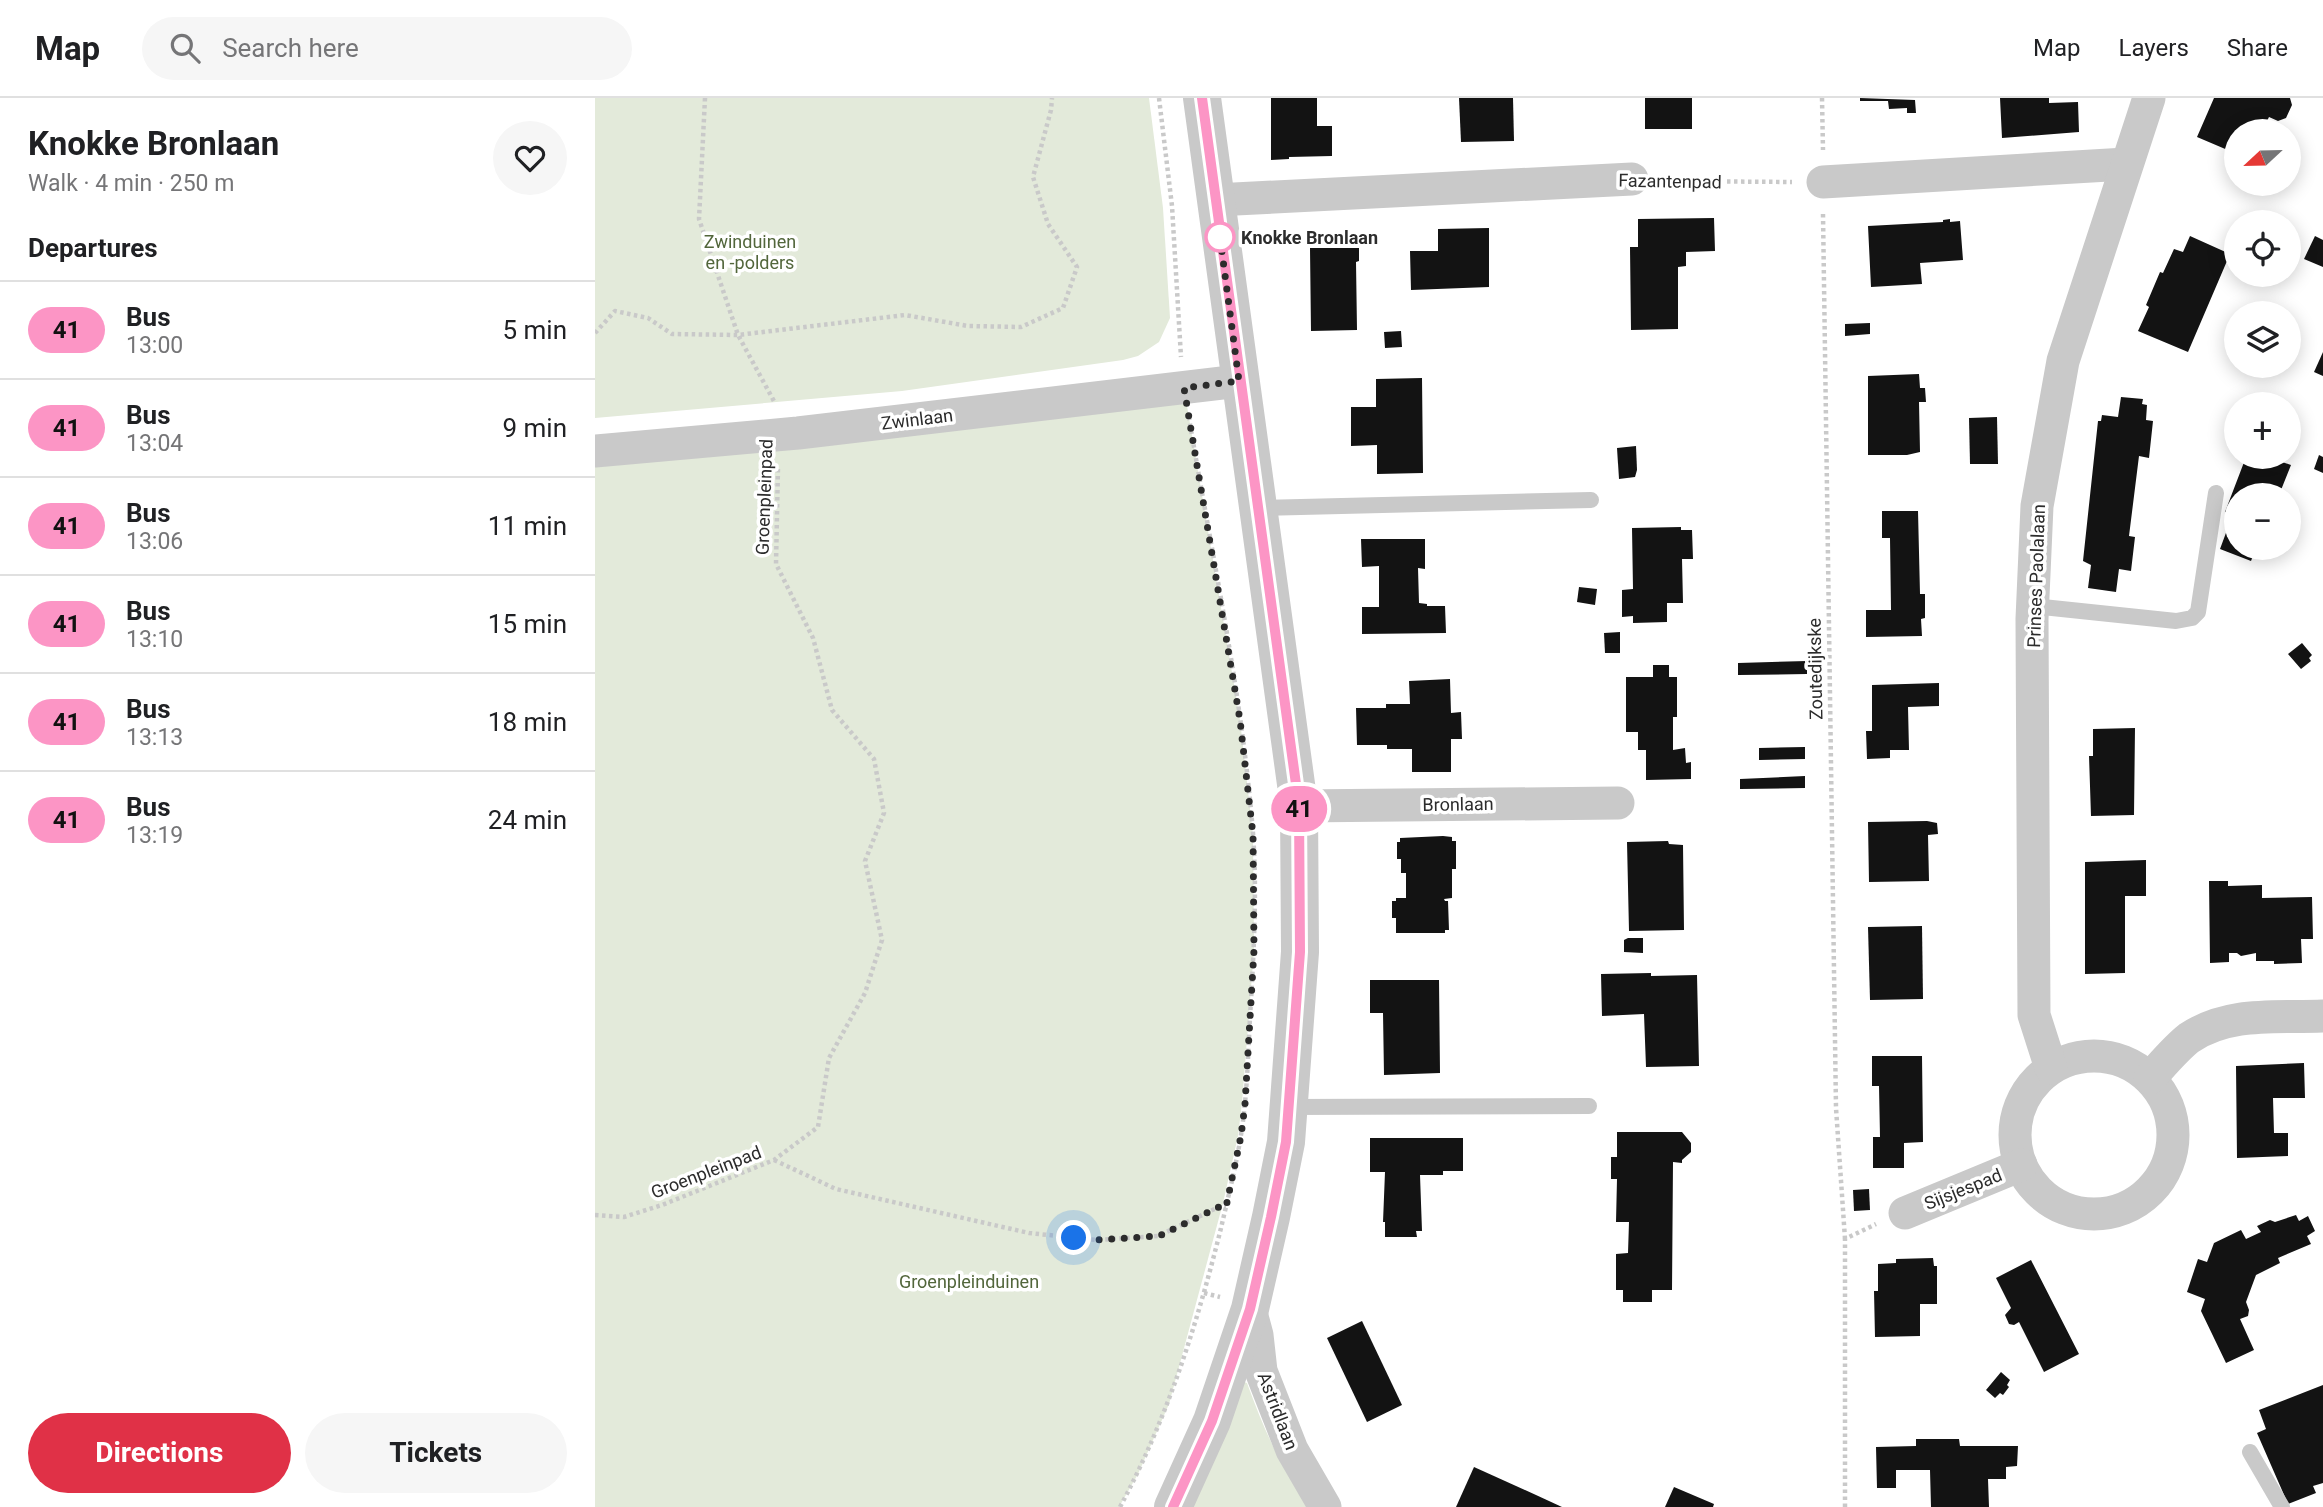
<!DOCTYPE html>
<meta charset="utf-8">
<style>
body{margin:0;font-family:Roboto,sans-serif;background:#f6f6f6;color:#202124;height:100vh;display:flex;flex-direction:column;font-size:26px;white-space:nowrap}
*{box-sizing:border-box;margin:0}
p{font-size:23px;color:#757577}
.icon{flex:none;width:38px;height:38px;fill:none;stroke:currentColor;stroke-width:2;stroke-linecap:round;stroke-linejoin:round}
.map{position:relative;flex:1;overflow:hidden}
.side{display:flex;flex-direction:column;background:#fff;width:595px}
.side>*{flex:none}
.badge{padding:0 14px;border-radius:23px;font-size:24px;line-height:46px}
.needle{width:46px;rotate:248deg}
.tools{position:absolute;left:1629px;top:21px;display:grid;gap:14px}
.tools a{display:grid;place-items:center;width:77px;height:77px;border-radius:50%;background:#fff;box-shadow:0 4px 18px #0003;font-size:35px}
.you{position:absolute;width:35px;height:35px;margin:-18px;border:5px solid #fff;border-radius:50%;background:#1a73e8;box-shadow:0 0 0 10px #1a73e833}
.map>.badge{position:absolute;translate:-50% -50%;box-shadow:0 0 0 4px #fff}
h2{padding:0 28px;font-size:26px;line-height:63px}
.round{display:grid;place-items:center;flex:none;width:74px;height:74px;border-radius:37px;background:#f6f6f6}
.head{display:flex;align-items:center;justify-content:space-between;height:119px;padding:0 28px}
h1{font-size:33px;font-weight:700;line-height:52px}
.primary-button{display:flex;gap:14px;margin-top:auto;padding:14px 28px}
.primary-button a{flex:1;height:80px;border-radius:42px;background:#e03147;color:#fff;font-size:28px;font-weight:700;line-height:80px;text-align:center}
.primary-button a+a{background:#f6f6f6;color:#202124}
ul{padding:0;list-style:none}
li{display:flex;align-items:center;gap:21px;height:98px;padding:0 28px;border-top:2px solid #e0e0e0}
li div{flex:1}
li b{display:block;font-size:26px}
li em{font-style:normal}
li .badge{min-width:77px;font-weight:700;text-align:center}
header{display:flex;align-items:center;gap:42px;box-sizing:border-box;height:98px;padding:0 35px;background:#fff;border-bottom:2px solid #e0e0e0}
header strong{font-size:33px}
nav{display:flex;gap:38px;margin-inline-start:auto;font-size:24px}
.search{width:490px;height:63px;background:#f6f6f6;display:flex;align-items:center;gap:18px;box-sizing:border-box;padding:0 24px;border-radius:38px;color:#757577;font-size:26px}
main{display:flex;flex:1;min-height:0}
.map>svg:first-child{display:block}
.green{fill:#e3eada}
.building{fill:#131313}
.lines{fill:none;stroke-linecap:round;stroke-linejoin:round}
.path{stroke:#c9c9c9;stroke-width:4.5;stroke-dasharray:3.5 3.5;stroke-linecap:butt}
.service{stroke:#c9c9c9;stroke-width:16}
.minor{stroke:#c9c9c9;stroke-width:33}
.tertiary{stroke:#c9c9c9;stroke-width:38}
.line-casing{stroke:#fff;stroke-width:16}
.line{stroke:#fc95c5;stroke-width:10}
.walk{stroke:#2c2c2c;stroke-width:7;stroke-dasharray:0 12.6}
.stop-dot{fill:#fff;stroke:#fc95c5;stroke-width:3.5}
.labels{text-anchor:middle;dominant-baseline:central;stroke-width:7;stroke-linejoin:round;paint-order:stroke}
.street-label{font-size:18px;fill:#2c2c2c;stroke:#fff}
.stop-label{font-size:18px;font-weight:bold;fill:#2c2c2c;stroke:#fff;text-anchor:start}
.park-label{font-size:18px;fill:#52663b;stroke:#fff}
</style>
<header>
<strong>Map</strong>
<div class="search"><svg class="icon" aria-label="search" viewBox="0 0 24 24"><circle cx="10" cy="10" r="6"/><path d="M15 15l6 6"/></svg>Search here</div>
<nav><a>Map</a><a>Layers</a><a>Share</a></nav>
</header>
<main>
<section class="side">
<div class="head"><div><h1>Knokke Bronlaan</h1><p>Walk · 4 min · 250 m</p></div><a class="round"><svg class="icon" aria-label="heart" viewBox="0 0 24 24"><path d="M12 20l-8-8c-3-5 5-10 8-4 3-6 11-1 8 4z"/></svg></a></div>
<h2>Departures</h2>
<ul>
<li><span class="badge" style="background:#fc95c5;color:#111">41</span><div><b>Bus</b><p>13:00</p></div><em>5 min</em></li>
<li><span class="badge" style="background:#fc95c5;color:#111">41</span><div><b>Bus</b><p>13:04</p></div><em>9 min</em></li>
<li><span class="badge" style="background:#fc95c5;color:#111">41</span><div><b>Bus</b><p>13:06</p></div><em>11 min</em></li>
<li><span class="badge" style="background:#fc95c5;color:#111">41</span><div><b>Bus</b><p>13:10</p></div><em>15 min</em></li>
<li><span class="badge" style="background:#fc95c5;color:#111">41</span><div><b>Bus</b><p>13:13</p></div><em>18 min</em></li>
<li><span class="badge" style="background:#fc95c5;color:#111">41</span><div><b>Bus</b><p>13:19</p></div><em>24 min</em></li>
</ul>
<div class="primary-button"><a>Directions</a><a>Tickets</a></div>
</section>
<div class="map">
<svg width="1728" height="1409" viewBox="0 0 1728 1409">
<rect width="100%" height="100%" fill="#fff"/>
<g class="green">
<polygon points="0,0 554,0 568,110 575,220 564,244 543,258 528,262 307,293 0,320"/>
<polygon points="589,290 645,622 658,737 659,852 647,1005 643,1038 628,1105 574,1306 543,1376 524,1409 0,1409 0,353"/>
<path d="M646,1283L652,1285C668,1329 686,1371 714,1409H592Z"/>
</g>
<g class="building">
<polygon points="676,0 722,0 722,28 737,28 737,58 694,59 694,61 676,62"/>
<polygon points="864,0 918,0 919,43 866,44"/>
<rect x="1050" y="0" width="47" height="31"/>
<polygon points="1265,0 1320,2 1321,15 1312,15 1312,10 1294,11 1293,3 1265,3"/>
<polygon points="1405,0 1454,0 1454,5 1483,4 1484,34 1407,40"/>
<polygon points="1619,0 1695,0 1697,7 1691,20 1683,23 1674,19 1670,27 1660,23 1655,33 1642,33 1642,56 1602,39"/>
<polygon points="1119,120 1120,153 1091,154 1091,168 1083,169 1083,231 1036,232 1035,149 1043,149 1043,121"/>
<polygon points="1355,121 1355,124 1365,123 1368,162 1325,165 1327,186 1276,189 1273,128 1348,124 1348,122"/>
<polygon points="894,130 894,189 816,192 815,153 843,153 843,131"/>
<polygon points="1595,138 1635,156 1593,254 1543,233 1554,209 1551,207 1565,174 1568,175 1579,151 1588,154"/>
<polygon points="1720,138 1728,142 1728,169 1709,161"/>
<polygon points="715,150 764,150 764,163 761,164 762,232 716,233"/>
<polygon points="1275,225 1275,236 1250,238 1250,226"/>
<polygon points="806,233 807,249 790,250 789,234"/>
<polygon points="1728,254 1728,278 1719,274"/>
<polygon points="1324,276 1325,290 1330,290 1331,304 1324,304 1325,354 1312,357 1273,357 1273,278"/>
<polygon points="827,280 828,375 782,376 782,347 756,348 756,309 781,309 781,281"/>
<polygon points="1526,299 1548,301 1547,306 1552,307 1551,322 1558,323 1554,360 1544,358 1534,438 1540,439 1536,473 1524,471 1521,494 1493,490 1496,467 1488,463 1503,323 1506,323 1507,317 1523,319"/>
<polygon points="1402,319 1403,366 1375,366 1374,320"/>
<polygon points="1041,348 1042,372 1040,379 1024,381 1022,350"/>
<polygon points="1724,357 1728,359 1728,375 1719,371"/>
<polygon points="1651,359 1672,359 1696,367 1684,397 1642,397 1642,450 1661,450 1656,463 1625,451 1638,416 1630,414"/>
<polygon points="1287,413 1323,413 1325,496 1330,496 1330,520 1326,521 1327,538 1271,539 1271,512 1296,512 1295,440 1287,440"/>
<polygon points="1086,429 1086,432 1097,432 1098,461 1087,461 1088,505 1072,505 1072,524 1038,525 1038,518 1027,519 1027,492 1038,491 1037,430"/>
<polygon points="766,441 830,441 830,471 823,470 824,505 832,506 832,508 850,508 851,535 767,536 767,509 784,509 784,468 767,469"/>
<polygon points="984,489 1002,491 1000,507 982,504"/>
<polygon points="1025,534 1025,555 1010,555 1009,535"/>
<polygon points="1707,545 1717,557 1714,560 1716,563 1706,571 1693,556"/>
<polygon points="1212,563 1212,576 1143,577 1143,565"/>
<polygon points="1058,567 1074,567 1074,579 1082,579 1082,619 1078,619 1078,652 1090,650 1091,665 1096,664 1096,681 1051,682 1051,652 1043,652 1043,634 1031,634 1031,579 1058,579"/>
<polygon points="855,581 856,615 866,614 867,641 856,641 856,674 817,674 817,651 792,651 792,647 762,647 761,610 791,610 791,606 815,606 814,583"/>
<polygon points="1344,585 1344,608 1313,609 1314,652 1295,652 1295,660 1272,661 1271,633 1277,633 1277,587"/>
<polygon points="1540,630 1539,717 1496,718 1494,658 1498,658 1498,631"/>
<polygon points="1210,649 1210,661 1164,662 1164,650"/>
<polygon points="1210,678 1210,690 1145,691 1145,681"/>
<polygon points="1332,723 1342,725 1343,736 1333,737 1334,783 1274,784 1273,724"/>
<polygon points="848,738 857,739 857,743 861,743 861,771 857,771 857,800 849,801 850,803 853,803 854,832 850,832 850,835 801,835 801,820 797,820 797,803 801,803 801,800 811,800 811,775 806,775 806,761 802,761 802,744 805,744 805,740"/>
<polygon points="1073,743 1074,746 1088,747 1089,832 1034,833 1032,744"/>
<polygon points="1551,762 1551,798 1530,798 1530,875 1490,876 1490,764"/>
<polygon points="1614,783 1633,783 1633,788 1667,787 1667,800 1717,799 1718,841 1706,841 1707,865 1679,866 1679,863 1661,863 1661,855 1646,858 1642,855 1634,855 1634,864 1615,865"/>
<polygon points="1327,828 1328,901 1275,902 1273,829"/>
<polygon points="1033,840 1048,840 1048,855 1029,854 1029,842"/>
<polygon points="1056,875 1056,878 1102,877 1104,968 1051,969 1049,916 1007,918 1006,876"/>
<polygon points="775,882 844,882 845,975 789,977 788,915 775,915"/>
<polygon points="1277,958 1327,958 1328,1044 1309,1045 1309,1070 1278,1070 1278,1039 1285,1039 1284,988 1277,988"/>
<polygon points="1709,965 1710,1000 1678,1000 1679,1035 1693,1035 1693,1058 1642,1060 1641,968"/>
<polygon points="1022,1034 1087,1034 1096,1045 1096,1054 1087,1062 1087,1065 1078,1064 1077,1192 1057,1192 1057,1204 1028,1204 1028,1192 1021,1192 1021,1156 1033,1155 1034,1124 1021,1124 1022,1081 1016,1081 1016,1059 1022,1059"/>
<polygon points="775,1040 868,1040 868,1073 848,1073 848,1077 825,1077 827,1133 821,1133 822,1139 790,1139 790,1124 788,1124 790,1074 775,1074"/>
<polygon points="1274,1091 1275,1112 1259,1113 1258,1092"/>
<polygon points="1701,1117 1704,1123 1713,1118 1720,1133 1712,1138 1716,1146 1683,1160 1685,1165 1661,1177 1651,1204 1654,1212 1653,1218 1645,1221 1659,1252 1631,1265 1606,1213 1610,1201 1592,1194 1603,1161 1612,1164 1619,1145 1646,1132 1651,1141 1666,1134 1662,1128 1675,1122 1680,1124"/>
<polygon points="1338,1160 1339,1168 1342,1168 1342,1206 1325,1206 1325,1238 1280,1239 1279,1193 1283,1193 1283,1166 1301,1165 1301,1161"/>
<polygon points="1436,1162 1484,1256 1449,1274 1424,1224 1419,1227 1414,1226 1410,1217 1416,1210 1401,1180"/>
<polygon points="767,1223 807,1307 772,1324 732,1240"/>
<polygon points="1406,1274 1415,1282 1412,1287 1414,1289 1408,1297 1405,1295 1400,1300 1391,1292"/>
<polygon points="1728,1287 1728,1385 1718,1388 1721,1395 1693,1406 1662,1335 1671,1331 1664,1312"/>
<polygon points="1321,1341 1364,1341 1365,1348 1423,1348 1422,1368 1411,1369 1411,1381 1393,1381 1394,1409 1336,1409 1335,1372 1301,1372 1301,1390 1282,1390 1281,1349 1321,1348"/>
<polygon points="879,1369 941,1397 967,1409 861,1409"/>
<polygon points="1079,1389 1119,1406 1118,1409 1070,1409"/>
</g>
<g class="lines">
<g class="path">
<polyline points="110,0 104,121 143,237 180,305"/>
<polyline points="564,0 577,108 586,259"/>
<polyline points="1227,0 1228,52"/>
<polyline points="1069,83 1197,84"/>
<polyline points="1228,116 1241,1010 1250,1141"/>
<polyline points="0,235 20,213 53,220 77,236 143,237 310,217 373,228 426,229 468,210 482,169 453,126 438,79 456,12 457,0"/>
<polyline points="179,1062 241,1091 434,1135 502,1142 563,1138 626,1108 631,1109"/>
<polyline points="0,1117 29,1119 67,1107 179,1062 223,1029 234,960 270,895 287,842 270,763 289,715 279,661 237,612 218,540 181,466 183,369"/>
<polyline points="609,1195 625,1199"/>
<path d="M525,1409C572,1321 602,1227 626,1130C633,1100 641,1068 646,1037C653,993 653,948 656,903C659,848 662,790 658,735C647,596 617,457 594,320"/>
<polyline points="1250,1409 1250,1141 1281,1126"/>
</g>
<g class="service">
<polyline points="662,410 996,402"/>
<polyline points="1438,508 1581,523 1597,520 1603,514 1621,395"/>
<polyline points="693,1009 994,1008"/>
<polyline points="1655,1354 1687,1409"/>
</g>
<g class="minor">
<polyline points="1228,84 1531,66"/>
<polyline points="620,102 1037,81"/>
<polyline points="0,353 203,335 644,283"/>
<polyline points="704,708 1023,705"/>
<circle cx="1499" cy="1037" r="79"/>
<polyline points="1456,970 1439,917 1437,521 1442,408 1468,263 1554,0"/>
<path d="M1555,980C1567,967 1580,951 1594,940C1634,913 1682,920 1728,918"/>
<polyline points="1310,1115 1426,1067"/>
<polyline points="655,1211 662,1237 666,1273 697,1352 730,1409"/>
</g>
<polyline class="tertiary" points="578,1409 617,1323 655,1211 676,1119 691,1044 705,854 704,708 607,0"/>
</g>
<g class="lines">
<g class="line-casing">
<polyline id="line" points="578,1409 617,1323 655,1211 676,1119 691,1044 705,854 704,708 607,0"/>
</g>
<use href="#line" class="line"/>
<polyline class="walk" points="479,1140 502,1142 564,1138 626,1108 631,1109 646,1038 650,1006 659,852 658,737 645,622 589,290 644,283 625,139"/>
</g>
<circle class="stop-dot" cx="625" cy="139" r="14"/>
<g class="labels">
<g class="street-label">
<text transform="translate(1075 83) rotate(1)">Fazantenpad</text>
<text transform="translate(322 321) rotate(-7)">Zwinlaan</text>
<text transform="translate(169 399) rotate(-88)">Groenpleinpad</text>
<text transform="translate(1441 478) rotate(-88)">Prinses Paolalaan</text>
<text transform="translate(1220 571) rotate(-91)">Zoutedijkske</text>
<text transform="translate(863 706) rotate(-1)">Bronlaan</text>
<text transform="translate(111 1074) rotate(-21)">Groenpleinpad</text>
<text transform="translate(1368 1091) rotate(-22)">Sijsjespad</text>
<text transform="translate(683 1313) rotate(69)">Astridlaan</text>
</g>
<g class="stop-label">
<text x="646" y="139">Knokke Bronlaan</text>
</g>
<g class="park-label">
<text x="155" y="143">Zwinduinen<tspan x="155" dy="21">en -polders</tspan></text>
<text x="374" y="1183">Groenpleinduinen</text>
</g>
</g>
</svg>
<div class="tools">
<a><svg class="needle" viewBox="-14 -14 28 28"><path d="M0-13l5 13h-10z" fill="#e53935"/><path d="M0 13l5-13h-10z" fill="#757577"/></svg></a>
<a><svg class="icon" aria-label="locate" viewBox="0 0 24 24"><circle cx="12" cy="12" r="6"/><path d="M12 2v4M12 18v4M2 12h4M18 12h4"/></svg></a>
<a><svg class="icon" aria-label="layers" viewBox="0 0 24 24"><path d="M12 4l9 5-9 5-9-5zM3 14l9 5 9-5"/></svg></a>
<a>+</a>
<a>−</a>
</div>
<div class="you" style="left:479px;top:1140px"></div>
<b class="badge" style="left:704px;top:711px;background:#fc95c5;color:#111">41</b>
</div>
</main>
